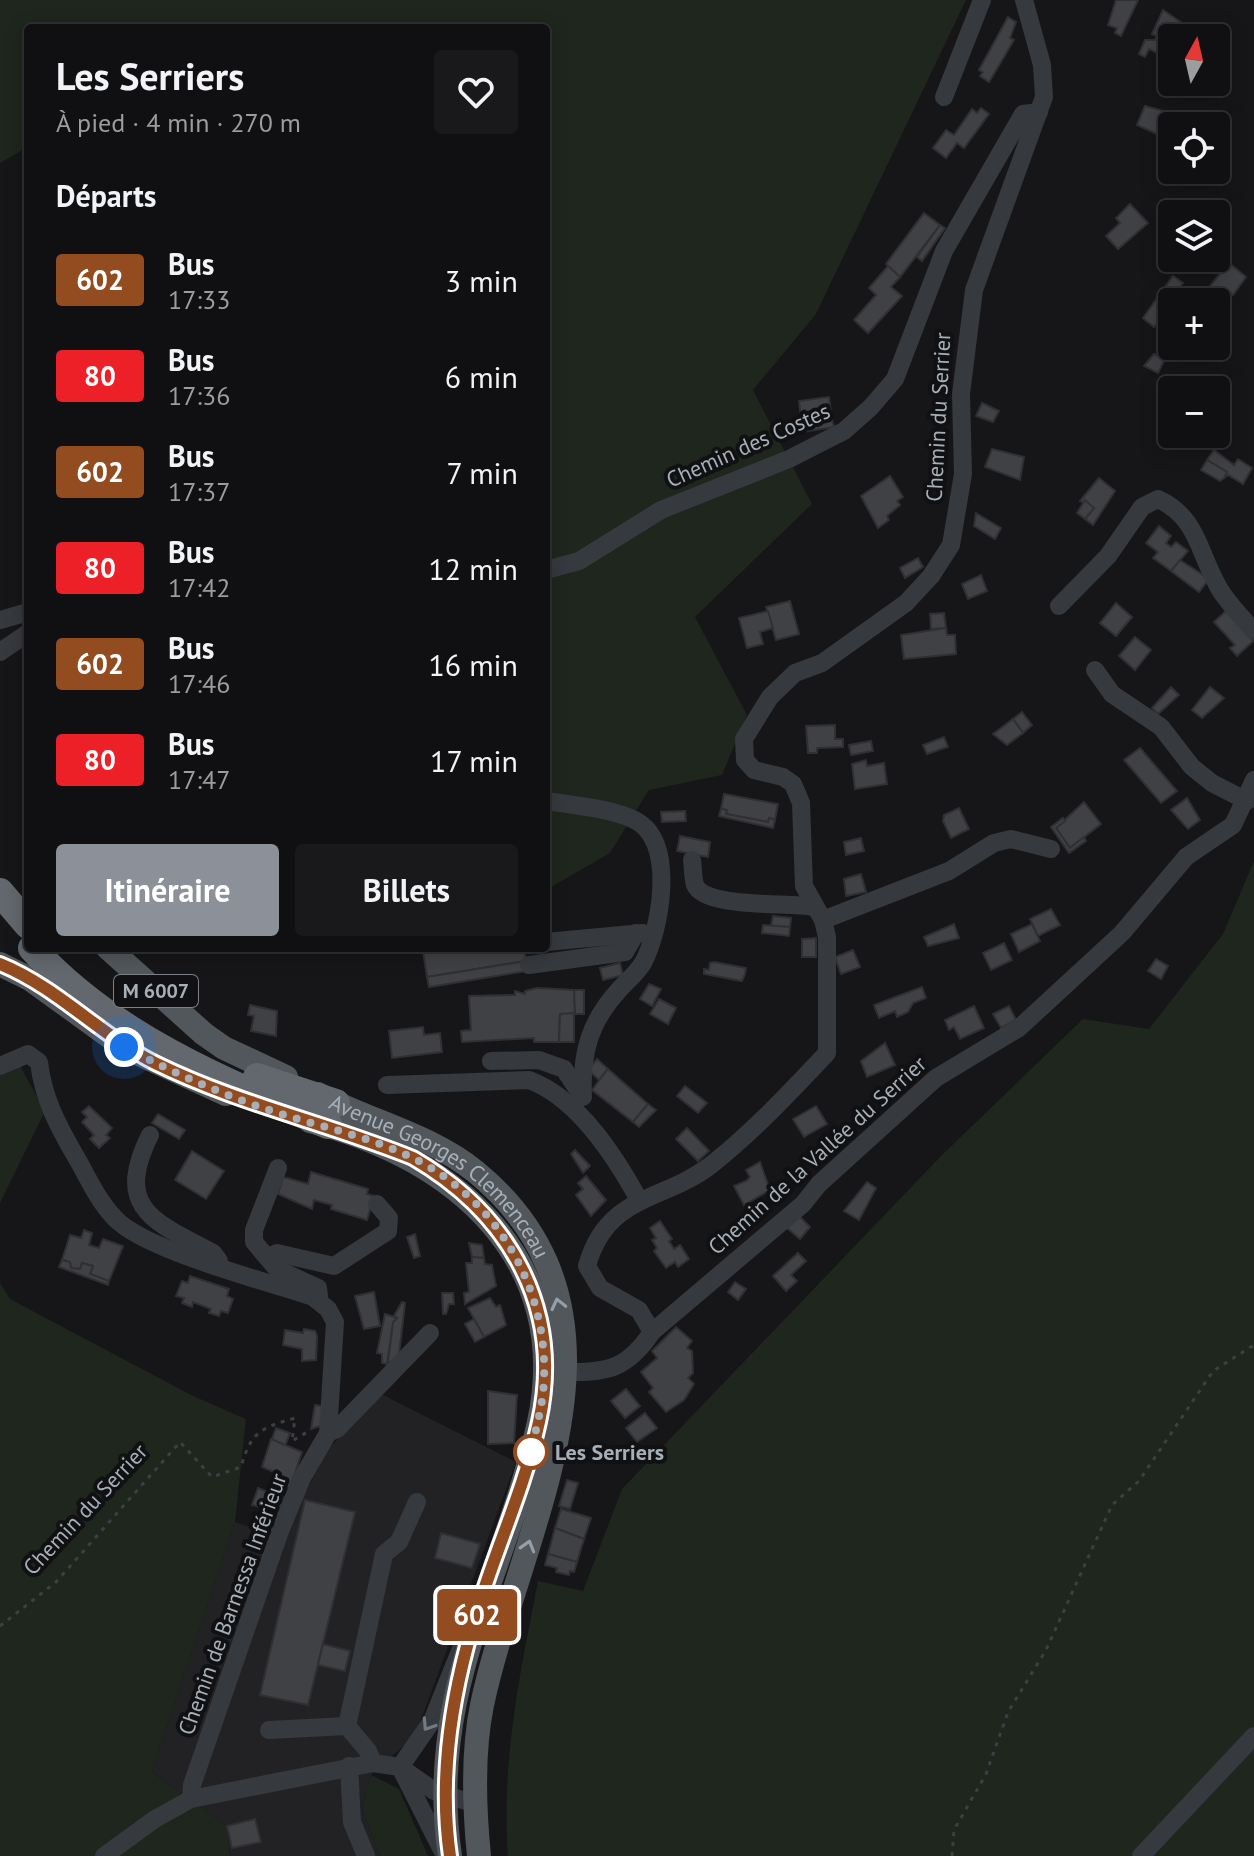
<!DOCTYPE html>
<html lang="fr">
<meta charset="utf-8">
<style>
body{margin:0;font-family:"PT Sans",sans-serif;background:#19191b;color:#f1f3f6;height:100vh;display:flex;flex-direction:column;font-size:30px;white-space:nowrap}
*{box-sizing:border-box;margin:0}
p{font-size:26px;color:#9c9d9f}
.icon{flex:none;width:44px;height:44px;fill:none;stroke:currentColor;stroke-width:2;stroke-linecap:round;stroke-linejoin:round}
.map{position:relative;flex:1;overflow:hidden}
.panel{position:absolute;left:24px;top:24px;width:526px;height:928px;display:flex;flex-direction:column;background:#101012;border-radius:8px;box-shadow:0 4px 20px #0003,0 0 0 2px #303032}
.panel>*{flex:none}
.badge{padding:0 16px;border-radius:6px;font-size:28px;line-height:52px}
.needle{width:52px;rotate:8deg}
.tools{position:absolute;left:1158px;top:24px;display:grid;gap:16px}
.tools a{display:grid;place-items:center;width:72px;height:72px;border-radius:8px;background:#101012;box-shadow:0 4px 20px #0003,0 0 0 2px #303032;font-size:40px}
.you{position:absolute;width:40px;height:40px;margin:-20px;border:6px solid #fff;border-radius:50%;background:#1a73e8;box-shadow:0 0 0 12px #1a73e833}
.map>.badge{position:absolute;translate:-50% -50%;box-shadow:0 0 0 4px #fff}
h2{padding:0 32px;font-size:30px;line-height:72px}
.round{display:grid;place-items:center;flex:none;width:84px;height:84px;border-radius:8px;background:#19191b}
.summary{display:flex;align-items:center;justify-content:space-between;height:136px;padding:0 32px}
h1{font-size:38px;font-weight:800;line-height:60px}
.button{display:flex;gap:16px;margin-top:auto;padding:16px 32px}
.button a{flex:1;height:92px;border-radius:8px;background:#8c9099;color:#fff;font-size:32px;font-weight:800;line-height:92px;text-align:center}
.button a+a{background:#19191b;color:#f1f3f6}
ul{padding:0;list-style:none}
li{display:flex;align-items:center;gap:24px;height:96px;padding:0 32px}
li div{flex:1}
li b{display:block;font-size:30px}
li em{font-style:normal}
li .badge{min-width:88px;font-weight:700;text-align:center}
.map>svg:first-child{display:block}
.built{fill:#222225}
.green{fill:#1e261d}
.building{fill:#404145;stroke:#303034;stroke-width:2}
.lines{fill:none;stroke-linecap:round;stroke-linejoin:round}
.path{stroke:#3c4044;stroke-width:3;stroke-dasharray:4 6;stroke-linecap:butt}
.minor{stroke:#36393d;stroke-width:18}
.major{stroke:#52575c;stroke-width:24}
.highway{stroke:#62686e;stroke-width:28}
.highway-bridge{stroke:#62686e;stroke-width:28}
.oneway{stroke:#969ea6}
.oneway2{stroke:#747a81}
.line-casing{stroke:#fff;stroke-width:18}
.line{stroke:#934c1f;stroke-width:12}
.walk{stroke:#a7b0b8;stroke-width:8;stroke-dasharray:0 14.4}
.stop-dot{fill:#fff;stroke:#934c1f;stroke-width:4}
.labels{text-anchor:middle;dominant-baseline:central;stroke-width:8;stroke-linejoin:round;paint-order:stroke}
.shield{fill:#111113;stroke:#7a8086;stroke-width:2}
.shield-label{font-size:20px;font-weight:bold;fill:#a7b0b8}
.street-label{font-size:22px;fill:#a7b0b8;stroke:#111113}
.stop-label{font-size:22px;font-weight:bold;fill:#a7b0b8;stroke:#111113;text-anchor:start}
</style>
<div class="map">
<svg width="1254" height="1856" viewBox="0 0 1254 1856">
<rect width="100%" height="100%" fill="#161618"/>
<polygon class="built" points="381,1394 516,1462 415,1736 371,1775 362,1809 380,1856 230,1856 227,1826 152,1772 235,1522 282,1538 328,1449"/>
<g class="green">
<polygon points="0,0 966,0 816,314 753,390 812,504 695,617 747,715 722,775 649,790 610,853 546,890 546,28 28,28 28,147 0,163"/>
<path d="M1254,861V1856H508C501,1760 520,1674 538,1581L583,1591L622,1489L942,1155L1083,1019L1149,1029L1223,934Z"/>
<polygon points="20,1066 45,1111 0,1203 0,1075"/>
<polygon points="0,1283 10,1299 193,1396 246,1419 235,1522 152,1772 227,1826 230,1856 0,1856"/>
<polygon points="371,1775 399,1789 428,1856 380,1856 362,1809"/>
</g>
<g class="building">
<polygon points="1116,0 1138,0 1121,36 1115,33 1117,28 1108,25"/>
<polygon points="1163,10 1182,23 1172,38 1170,59 1149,49 1145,57 1139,54 1145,40 1155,40 1157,36 1152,34"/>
<polygon points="1008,17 1016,22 1010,38 1014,40 989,82 980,76 983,72 979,70"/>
<polygon points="1145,106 1178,115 1170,134 1159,130 1157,134 1137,125"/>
<polygon points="981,108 989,114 964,148 957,143 946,158 933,148 946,130 954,135 972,109 977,113"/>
<polygon points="1130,204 1148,223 1118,249 1106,236 1120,223 1116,218"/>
<polygon points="924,213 940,225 900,277 886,264"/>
<polygon points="940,225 945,228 922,261 917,257"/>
<polygon points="1229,263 1246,277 1233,295 1226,290 1219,301 1205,292"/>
<polygon points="888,266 900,277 891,287 902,296 868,333 854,320 876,295 869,288"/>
<polygon points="1173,276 1183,283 1179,288 1188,295 1183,302 1172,302 1172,317 1165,312 1154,327 1143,318"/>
<polygon points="1154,354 1165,359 1158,373 1144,366"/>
<polygon points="829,397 832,420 802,428 799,401"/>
<polygon points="982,403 999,411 993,422 976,416"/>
<polygon points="832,420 834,427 802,432 802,428"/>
<polygon points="992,449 1024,457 1020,480 985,467"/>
<polygon points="1214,450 1234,465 1238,459 1252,468 1243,484 1228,475 1224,478 1227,472 1207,460"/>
<polygon points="1207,460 1227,472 1224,478 1220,481 1201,470"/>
<polygon points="890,476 903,497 897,501 900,505 887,516 889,520 878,528 861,496"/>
<polygon points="1099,478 1115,491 1093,525 1085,519 1094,508 1080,501"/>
<polygon points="1085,500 1094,508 1085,519 1077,513"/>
<polygon points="976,513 1001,528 995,539 974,526"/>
<polygon points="1159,526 1171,536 1166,543 1171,547 1176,542 1188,551 1171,571 1153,558 1158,552 1146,543"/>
<polygon points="918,558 923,567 905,578 900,568"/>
<polygon points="1180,560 1209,579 1199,592 1171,571"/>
<polygon points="981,575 987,591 968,599 962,584"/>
<polygon points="790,601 799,634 776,640 766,607"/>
<polygon points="1116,603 1132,617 1116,636 1100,623"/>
<polygon points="1228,609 1253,641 1237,656 1230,648 1235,645 1214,622"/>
<polygon points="768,611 773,628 760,632 763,644 747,648 739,618"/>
<polygon points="944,613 946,628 931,629 930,614"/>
<polygon points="946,628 947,635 955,635 956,654 904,659 901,635"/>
<polygon points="1135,637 1151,650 1135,670 1119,656"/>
<polygon points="1171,687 1179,695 1158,714 1152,708"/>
<polygon points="1210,687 1224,698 1202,718 1192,710"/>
<polygon points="1022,712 1032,725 1023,733 1013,719"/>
<polygon points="1013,719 1023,733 1007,745 993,734"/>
<polygon points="835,725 835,739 843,739 843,747 817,748 817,753 808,753 806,726"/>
<polygon points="944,737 948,747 927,754 923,745"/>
<polygon points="871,741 873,751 851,755 849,745"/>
<polygon points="1140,748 1177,791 1161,803 1124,760"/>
<polygon points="866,760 867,766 884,763 887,784 855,789 852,764"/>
<polygon points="724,794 778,804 775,820 769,818 768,822 726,814 727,810 721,809"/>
<polygon points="1187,798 1200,820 1188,829 1171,810"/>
<polygon points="1084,802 1101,824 1070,848 1056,828"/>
<polygon points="959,808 969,829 951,838 943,821 944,815"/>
<polygon points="721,809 727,810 726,814 768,822 769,818 775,820 773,828 719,816"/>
<polygon points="685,811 686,821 662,822 661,812"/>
<polygon points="1063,818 1065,821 1056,828 1070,848 1084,837 1086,841 1069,853 1051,827"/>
<polygon points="680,836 710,842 708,857 677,851"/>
<polygon points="861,838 864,851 846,855 844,842"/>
<polygon points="861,874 866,892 846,896 844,879"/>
<polygon points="1051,909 1060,925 1038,936 1030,919"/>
<polygon points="773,916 791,918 790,927 771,926"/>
<polygon points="954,924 959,938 928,946 924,937"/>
<polygon points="1032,924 1040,941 1019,952 1011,934"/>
<polygon points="763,925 790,927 789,936 762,933"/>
<polygon points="816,938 816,957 802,957 802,939"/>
<polygon points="1004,943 1012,960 991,970 983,953"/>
<polygon points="443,948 524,948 526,961 427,977 423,951"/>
<polygon points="853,950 860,967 841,974 835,957"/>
<polygon points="1156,959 1168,966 1161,979 1148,971"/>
<polygon points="526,961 527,971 429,987 427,977"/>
<polygon points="714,962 746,968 745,974 742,981 704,974 704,969 709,970 710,963"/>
<polygon points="620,963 623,975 603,980 600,968"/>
<polygon points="649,984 661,989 652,1006 640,999"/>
<polygon points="922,987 926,998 913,1003 908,1012 897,1017 895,1011 879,1018 874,1005"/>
<polygon points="537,988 574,990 575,1014 560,1014 559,1042 534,1042 534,1038 462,1042 461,1031 471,1030 469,996 515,995 515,991 525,994 525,991"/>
<polygon points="574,990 584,990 584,1014 575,1014"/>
<polygon points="659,999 676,1008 668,1024 650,1014"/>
<polygon points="250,1005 277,1011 276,1036 251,1031 254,1016 248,1015"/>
<polygon points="974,1006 984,1028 960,1039 954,1027 949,1030 945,1020"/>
<polygon points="1009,1006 1016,1020 1001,1028 993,1014"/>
<polygon points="574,1013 574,1042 559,1042 560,1014"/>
<polygon points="423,1027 424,1035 440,1033 442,1052 392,1058 389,1031"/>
<polygon points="885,1043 895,1065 867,1077 861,1061"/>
<polygon points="597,1059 608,1069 599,1080 588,1070"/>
<polygon points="608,1069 648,1104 633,1122 592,1090"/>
<polygon points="685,1086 707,1103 698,1113 677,1096"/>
<polygon points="648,1104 656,1110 639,1127 633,1122"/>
<polygon points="89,1106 112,1128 106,1135 110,1138 99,1148 90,1139 94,1135 82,1122 87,1117 82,1112"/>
<polygon points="816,1106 827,1124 804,1137 793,1119"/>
<polygon points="158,1114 185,1130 179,1139 152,1123"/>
<polygon points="687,1128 709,1151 698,1161 676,1139"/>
<polygon points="575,1150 590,1166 583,1173 571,1154"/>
<polygon points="192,1151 224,1171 206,1199 175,1180"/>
<polygon points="760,1162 770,1190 744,1205 734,1186 746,1181 750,1177 746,1170"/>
<polygon points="311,1172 368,1189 367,1194 374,1196 367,1220 331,1209 332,1205 314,1200 312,1209 278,1194 283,1177 308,1184"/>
<polygon points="586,1176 606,1200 591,1216 576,1195 583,1189 578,1183"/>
<polygon points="867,1182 876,1188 859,1220 844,1211"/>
<polygon points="798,1215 810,1227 800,1239 787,1228"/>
<polygon points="660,1221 672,1239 669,1241 674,1249 680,1245 689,1259 678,1267 675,1262 666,1268 654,1251 657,1248 652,1240 656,1238 650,1228"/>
<polygon points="84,1230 92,1233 89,1245 99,1248 103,1239 123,1246 109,1281 90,1274 93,1266 82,1263 80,1269 71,1268 70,1262 62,1260 70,1235 81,1238"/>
<polygon points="415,1234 420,1256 414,1258 407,1237"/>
<polygon points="469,1243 482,1245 484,1258 472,1257"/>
<polygon points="798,1253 806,1261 791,1275 797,1281 786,1291 773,1276"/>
<polygon points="472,1257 484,1258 485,1264 492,1265 496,1286 465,1304 464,1293 469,1292 466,1263 472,1263"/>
<polygon points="62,1260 70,1262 71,1268 80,1269 82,1263 93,1266 90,1274 109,1281 108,1285 59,1267"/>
<polygon points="190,1276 229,1289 227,1296 233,1299 228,1313 221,1311 219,1316 209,1313 211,1309 193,1302 192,1307 182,1303 184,1298 176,1296 182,1281 188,1283"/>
<polygon points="735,1282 746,1289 738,1300 728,1292"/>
<polygon points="374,1292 380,1326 364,1329 355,1296"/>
<polygon points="442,1293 453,1293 454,1304 449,1304 446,1314 443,1314"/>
<polygon points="490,1298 496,1307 500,1305 506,1325 484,1337 468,1308"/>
<polygon points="402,1302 405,1303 399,1354 393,1362 388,1362 393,1322 397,1318 394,1316"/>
<polygon points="385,1314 397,1318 393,1322 387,1364 382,1363 382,1354 377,1353"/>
<polygon points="474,1319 484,1337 475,1342 465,1324"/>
<polygon points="676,1327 692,1341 687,1348 692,1351 693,1373 688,1378 694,1384 684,1400 666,1412 649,1392 653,1388 641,1372 657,1358 652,1351"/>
<polygon points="304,1329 315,1331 317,1336 316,1360 302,1361 302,1349 283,1345 285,1330 303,1333"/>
<polygon points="626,1389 640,1406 625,1418 611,1401"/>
<polygon points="488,1391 517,1395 514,1443 488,1444"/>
<polygon points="315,1405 327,1407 324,1425 311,1429"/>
<polygon points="645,1413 657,1428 637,1442 626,1428"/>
<polygon points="276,1428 290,1433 285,1446 272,1439"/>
<polygon points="271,1439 302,1452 290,1488 283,1486 281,1497 268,1494 274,1472 262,1467"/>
<polygon points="567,1480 578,1483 570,1509 559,1506"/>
<polygon points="258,1488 268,1492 264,1508 252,1505"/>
<polygon points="269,1494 285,1498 279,1512 264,1508"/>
<polygon points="305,1500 355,1512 308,1705 260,1695"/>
<polygon points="561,1509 591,1518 584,1539 555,1528"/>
<polygon points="555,1528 584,1539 577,1562 548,1554"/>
<polygon points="441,1533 480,1544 472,1568 435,1558"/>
<polygon points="548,1554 577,1562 574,1572 570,1571 569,1575 556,1572 557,1568 545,1565"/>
<polygon points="323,1644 350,1651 345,1671 318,1665"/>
<polygon points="255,1819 261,1842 232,1848 227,1826"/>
</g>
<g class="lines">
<g class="path">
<path d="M0,1626L56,1582L180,1442L212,1477L241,1467C251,1432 260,1428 295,1418L292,1441L309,1431"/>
<polyline points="952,1856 954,1830 986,1774 1008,1712 1046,1650 1112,1505 1139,1481 1213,1371 1254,1345"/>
</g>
<g class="minor">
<polyline points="944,97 982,0"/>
<polyline points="546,570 579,561 661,510 789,459 844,431 871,407 895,379 944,251 1023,114 1039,112"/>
<path d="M1059,606L1108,556L1142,507L1158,499C1200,518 1199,558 1222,593C1231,606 1243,619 1254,631"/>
<polyline points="0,620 28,612"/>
<polyline points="0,652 28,633"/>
<polyline points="1095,670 1112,694 1161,727 1192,767 1212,783 1247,801"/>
<path d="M546,801C571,805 621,809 641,824C675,849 660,931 643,963C637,973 626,982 618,991C589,1023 581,1054 583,1097"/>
<path d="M692,860C693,867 693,879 695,885C706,909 789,902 813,907"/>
<polyline points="823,920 949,871 994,843 1011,839 1051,849"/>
<polyline points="546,942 643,933"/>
<polyline points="529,965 625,952 636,933"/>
<polyline points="491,1061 539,1060 564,1069 582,1096"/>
<path d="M0,1066L28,1054L39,1062C43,1098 58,1126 76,1157C89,1179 100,1206 120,1223C156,1253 265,1281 313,1297L328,1309L335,1322L328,1433L302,1478L280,1531L192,1785L191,1799"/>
<path d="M387,1085L529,1080C578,1098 615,1156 639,1200"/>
<path d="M150,1135C113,1209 155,1222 213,1253L219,1261"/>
<polyline points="278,1168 254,1230 254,1242 277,1269 318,1288 319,1296"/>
<polyline points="268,1257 277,1253 334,1266 388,1231 389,1218 377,1204"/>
<path d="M652,1332L639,1310L600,1288L587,1266C607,1194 663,1202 711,1165C752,1133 790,1092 827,1053V937L823,920L804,886L801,803L793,784L783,777L754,770L745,760L744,739L770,697L795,673L822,663L906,603L931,576L951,545L963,474L961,394L974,290L1044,97L1042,65L1024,0"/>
<path d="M567,1372C608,1373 628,1368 652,1332L803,1204L819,1184L936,1078L1019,1028L1122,933L1186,857L1233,825L1254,780"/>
<polyline points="328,1433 337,1429 430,1333"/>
<polyline points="269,1730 347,1726"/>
<polyline points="373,1763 368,1751 347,1726 384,1554 399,1542 417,1502"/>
<polyline points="349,1766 352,1822 366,1856"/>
<polyline points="104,1856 155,1819 191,1799 373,1763 400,1767 434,1791 475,1804"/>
<polyline points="445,1856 400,1767 432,1721 462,1646"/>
<polyline points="1141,1856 1254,1736"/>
</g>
<g class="major">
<polyline points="108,948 204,1034 224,1048 286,1077"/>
<polyline points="0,964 30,979 124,1047 226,1094"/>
<path id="s1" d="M318,1094C370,1122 429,1134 476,1172C652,1317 519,1530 482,1705C472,1754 474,1806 479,1856"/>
<path d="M310,1121C454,1157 574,1259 539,1422C506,1574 425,1691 450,1856"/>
</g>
<g class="highway">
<path d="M32,948C111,1035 221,1081 328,1125"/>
<polyline points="257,1077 336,1103"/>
</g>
<polyline class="highway-bridge" points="0,892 28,925"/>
</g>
<defs><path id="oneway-chevron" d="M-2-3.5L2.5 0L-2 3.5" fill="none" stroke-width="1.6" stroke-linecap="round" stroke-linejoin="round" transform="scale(2)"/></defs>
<g class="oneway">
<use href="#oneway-chevron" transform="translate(558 1304) rotate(-103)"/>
<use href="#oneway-chevron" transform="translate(528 1546) rotate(-74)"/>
</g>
<use class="oneway2" href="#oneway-chevron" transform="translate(428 1725) rotate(123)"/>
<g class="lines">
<g class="line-casing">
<path id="line" d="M0,964C57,987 100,1035 155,1063C238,1104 327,1123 413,1158C509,1214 564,1308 539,1422C522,1499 486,1570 467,1646C449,1714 440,1787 450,1856"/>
</g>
<use href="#line" class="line"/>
<path class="walk" d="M124,1047C173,1072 222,1095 275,1112C321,1127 368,1136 413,1158C497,1200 548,1287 544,1380C543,1405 536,1428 531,1452"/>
</g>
<circle class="stop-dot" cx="531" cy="1452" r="16"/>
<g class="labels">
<rect class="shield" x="114" y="975" width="84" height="32" rx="6"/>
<g class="shield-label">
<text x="156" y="991">M 6007</text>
</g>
<g class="street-label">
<text transform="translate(938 417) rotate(-87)">Chemin du Serrier</text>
<text transform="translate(748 445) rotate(-24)">Chemin des Costes</text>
<text transform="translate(817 1155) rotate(-42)">Chemin de la Vallée du Serrier</text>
<text stroke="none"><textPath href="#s1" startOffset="150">Avenue Georges Clemenceau</textPath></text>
<text transform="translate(85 1509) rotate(-47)">Chemin du Serrier</text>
<text transform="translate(232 1604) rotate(-70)">Chemin de Barnessa Inférieur</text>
</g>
<g class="stop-label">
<text x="555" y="1452">Les Serriers</text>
</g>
</g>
</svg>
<div class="tools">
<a><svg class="needle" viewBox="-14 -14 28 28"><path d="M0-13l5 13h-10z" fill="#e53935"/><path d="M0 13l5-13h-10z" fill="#9c9d9f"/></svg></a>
<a><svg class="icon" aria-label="locate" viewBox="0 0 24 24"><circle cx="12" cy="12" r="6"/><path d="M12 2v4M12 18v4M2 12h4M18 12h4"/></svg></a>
<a><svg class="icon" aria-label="layers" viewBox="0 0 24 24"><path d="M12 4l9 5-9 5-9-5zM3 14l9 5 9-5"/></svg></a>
<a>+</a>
<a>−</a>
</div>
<div class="you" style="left:124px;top:1047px"></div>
<b class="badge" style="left:477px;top:1615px;background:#934c1f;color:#fff">602</b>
<section class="panel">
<div class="summary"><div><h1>Les Serriers</h1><p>À pied · 4 min · 270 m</p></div><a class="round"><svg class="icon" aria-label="heart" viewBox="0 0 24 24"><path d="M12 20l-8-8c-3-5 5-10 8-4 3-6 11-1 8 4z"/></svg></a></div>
<h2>Départs</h2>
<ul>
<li><span class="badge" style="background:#934c1f;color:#fff">602</span><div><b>Bus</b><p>17:33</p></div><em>3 min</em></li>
<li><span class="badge" style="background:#ed2028;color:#fff">80</span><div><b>Bus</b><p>17:36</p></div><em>6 min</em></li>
<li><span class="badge" style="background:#934c1f;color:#fff">602</span><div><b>Bus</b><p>17:37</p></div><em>7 min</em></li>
<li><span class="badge" style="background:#ed2028;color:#fff">80</span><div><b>Bus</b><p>17:42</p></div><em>12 min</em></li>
<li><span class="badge" style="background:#934c1f;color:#fff">602</span><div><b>Bus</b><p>17:46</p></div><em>16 min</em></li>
<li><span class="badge" style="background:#ed2028;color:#fff">80</span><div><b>Bus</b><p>17:47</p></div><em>17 min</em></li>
</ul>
<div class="button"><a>Itinéraire</a><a>Billets</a></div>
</section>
</div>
